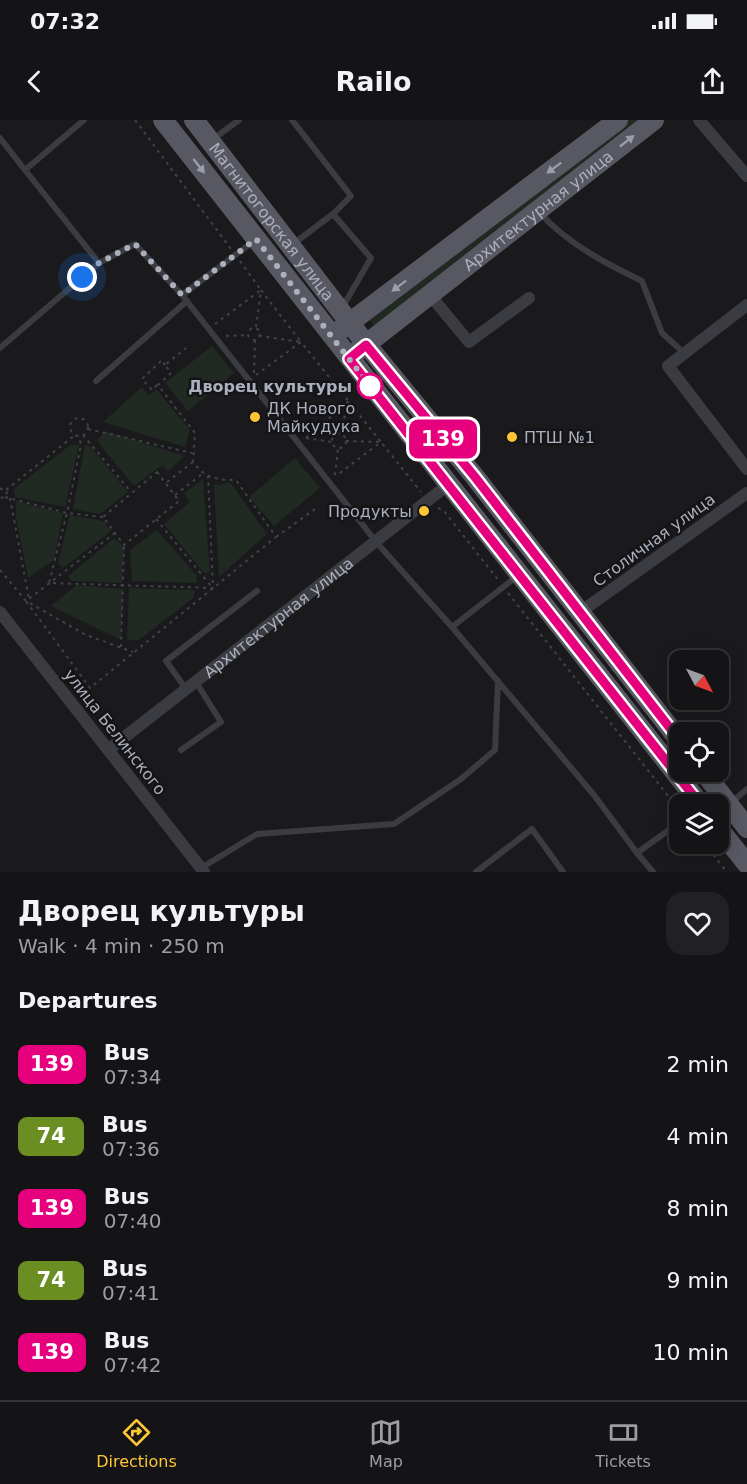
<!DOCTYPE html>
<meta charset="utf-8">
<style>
body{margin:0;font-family:"DejaVu Sans",sans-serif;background:#212123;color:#f1f3f6;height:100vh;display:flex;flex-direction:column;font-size:22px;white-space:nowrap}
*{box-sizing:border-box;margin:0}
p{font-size:20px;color:#9d9ea1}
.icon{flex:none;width:33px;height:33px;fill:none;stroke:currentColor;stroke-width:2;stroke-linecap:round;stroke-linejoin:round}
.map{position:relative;height:752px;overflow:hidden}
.panel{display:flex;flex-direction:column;background:#141416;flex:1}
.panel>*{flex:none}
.badge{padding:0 12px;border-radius:9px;font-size:21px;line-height:39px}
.needle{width:39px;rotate:131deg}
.controls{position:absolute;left:669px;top:530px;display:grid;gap:12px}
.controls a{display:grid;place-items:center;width:60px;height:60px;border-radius:12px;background:#141416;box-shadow:0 3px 15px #0003,0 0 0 2px #333335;font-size:30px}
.you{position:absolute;width:30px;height:30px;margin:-15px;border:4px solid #fff;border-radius:50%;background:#1a73e8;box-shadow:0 0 0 9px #1a73e833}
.map>.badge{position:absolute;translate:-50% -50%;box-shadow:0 0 0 3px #fff}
h2{padding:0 18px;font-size:22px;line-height:54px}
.round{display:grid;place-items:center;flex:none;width:63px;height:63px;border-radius:18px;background:#212123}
.head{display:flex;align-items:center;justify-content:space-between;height:102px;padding:0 18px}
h1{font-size:28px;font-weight:700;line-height:45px}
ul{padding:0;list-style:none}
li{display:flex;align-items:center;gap:18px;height:72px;padding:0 18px}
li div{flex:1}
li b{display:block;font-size:22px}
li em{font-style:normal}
li .badge{min-width:66px;font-weight:700;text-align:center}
.status{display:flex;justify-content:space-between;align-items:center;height:42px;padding:0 30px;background:#141416;direction:ltr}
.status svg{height:16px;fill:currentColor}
header{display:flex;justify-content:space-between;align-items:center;height:78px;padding:0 18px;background:#141416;font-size:27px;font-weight:700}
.menu{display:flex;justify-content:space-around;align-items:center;height:84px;border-top:2px solid #333335;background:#141416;font-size:16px;color:#9d9ea1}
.menu a{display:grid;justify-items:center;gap:3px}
.menu .on{color:#fdc632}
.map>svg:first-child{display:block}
.green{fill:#202922}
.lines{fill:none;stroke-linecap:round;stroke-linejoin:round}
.path{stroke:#414349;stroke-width:2;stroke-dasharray:3 4.5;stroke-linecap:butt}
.service{stroke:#3b3c42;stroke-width:6}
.minor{stroke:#3b3c42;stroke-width:12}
.primary{stroke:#575861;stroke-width:20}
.oneway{fill:#9b9eab}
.line-casing{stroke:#fff;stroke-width:14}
.line{stroke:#e6007e;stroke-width:9}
.walk{stroke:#acb0bd;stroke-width:6;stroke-dasharray:0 10.8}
.stop-dot{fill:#fff;stroke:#e6007e;stroke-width:3}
.poi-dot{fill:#fdc632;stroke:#151518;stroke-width:2}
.labels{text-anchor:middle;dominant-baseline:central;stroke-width:5;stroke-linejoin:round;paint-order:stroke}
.street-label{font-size:16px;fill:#acb0bd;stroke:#151518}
.stop-label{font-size:16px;font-weight:bold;fill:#acb0bd;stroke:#151518;text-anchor:end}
.poi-label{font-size:16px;fill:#acb0bd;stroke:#151518;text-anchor:start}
</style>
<div class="status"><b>07:32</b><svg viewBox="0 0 49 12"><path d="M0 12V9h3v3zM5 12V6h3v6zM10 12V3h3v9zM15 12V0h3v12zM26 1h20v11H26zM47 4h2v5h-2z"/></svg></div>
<header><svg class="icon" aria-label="back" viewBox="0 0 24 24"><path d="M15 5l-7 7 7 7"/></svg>Railo<svg class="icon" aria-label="share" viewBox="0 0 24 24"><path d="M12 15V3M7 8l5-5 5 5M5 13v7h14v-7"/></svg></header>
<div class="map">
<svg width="747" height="752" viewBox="0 0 747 752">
<rect width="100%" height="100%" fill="#1a1a1d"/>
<g class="green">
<polygon points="622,0 647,0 377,209 367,197"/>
<polygon points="212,226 234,253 188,291 165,263"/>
<polygon points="142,267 149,275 157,270 190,310 185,327 103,302"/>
<polygon points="105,311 185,336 168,351 162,345 134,366 97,321"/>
<polygon points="85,324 90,326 128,372 100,394 73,389"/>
<polygon points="70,325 79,325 65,387 15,377 14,369"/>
<polygon points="295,338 320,368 274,406 249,377"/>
<polygon points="203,359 210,452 204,453 164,404 190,382 184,373"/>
<polygon points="230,362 267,414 219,457 214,364 220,365"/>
<polygon points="16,381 63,393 54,440 28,458 16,397"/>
<polygon points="70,395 103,401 111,411 63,448 58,443"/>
<polygon points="157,410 197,456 196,463 132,461 130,430"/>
<polygon points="114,418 124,427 122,463 72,461 68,456"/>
<polygon points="77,465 123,469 121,520 51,486"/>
<polygon points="129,468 195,470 194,477 139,520 127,520"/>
</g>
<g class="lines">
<g class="path">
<polyline points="135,0 231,129"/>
<polyline points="215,204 261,170 240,141"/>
<polyline points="256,207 261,170 301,222 260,216"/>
<circle cx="254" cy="214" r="6"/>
<polyline points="226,216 248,215"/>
<polyline points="254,253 255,220"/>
<polyline points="256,255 301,222 381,322 336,356"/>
<polyline points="157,265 152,270 142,259 162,240 165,245"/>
<circle cx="79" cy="307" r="9"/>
<polyline points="88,309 192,333"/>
<polyline points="340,313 349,281"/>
<circle cx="339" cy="321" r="7"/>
<polyline points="83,315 131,372"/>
<polyline points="306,318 349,281"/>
<polyline points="306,318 332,322"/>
<polyline points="346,321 381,322 421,372"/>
<polygon points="157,352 179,381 124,425 103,397"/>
<polyline points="335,355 338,328"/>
<polyline points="167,362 193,342"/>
<polyline points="0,368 7,372 5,377 0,378"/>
<polyline points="6,370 75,315"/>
<polyline points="175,375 202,354"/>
<polyline points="5,377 67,393 81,325 79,316"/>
<polyline points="10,378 29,479"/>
<polyline points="438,388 444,391 499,461"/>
<polyline points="103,397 67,393 49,463 213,468 208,356"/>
<polyline points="156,399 211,466"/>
<path d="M115,413L26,481L90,568L276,417L236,360C216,360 205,358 193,342L195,313L158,265L171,253L165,245L186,228"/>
<polyline points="276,417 315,389"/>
<polyline points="0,450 26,481 86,515 133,532"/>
<polyline points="508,473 680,691"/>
<polyline points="121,527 124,425"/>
<polyline points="704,723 727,752"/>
</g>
<g class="service">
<polyline points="292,0 351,76 333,94"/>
<polyline points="0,18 25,50 84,0"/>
<polyline points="213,19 239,0"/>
<path d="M540,93C568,124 605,143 642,161L662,213L684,233"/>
<polyline points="254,121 182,175 377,423 452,507"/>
<polyline points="293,124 333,94 371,138 342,188"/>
<polyline points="99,143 135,124 182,175"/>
<polyline points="0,228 99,143 25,50"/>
<polyline points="96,261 187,181"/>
<polyline points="516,457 452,507 594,675 637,733 680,702"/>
<polyline points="186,569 166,541 257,471"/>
<polyline points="181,630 221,602 196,562"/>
<polyline points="732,682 747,669"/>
<polyline points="637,733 653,752"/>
<polyline points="201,748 257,714 394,704 461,659 495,630 498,561"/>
<polyline points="476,752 532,709 563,752"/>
</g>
<g class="minor">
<polyline points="699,0 747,56"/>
<polyline points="430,175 469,222 529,178"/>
<polyline points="747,185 668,246 747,349"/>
<polyline points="0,492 204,752"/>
<polyline points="579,493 747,373"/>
<path id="s1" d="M108,630L449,364"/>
</g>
<g class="primary">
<polyline points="163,0 700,684"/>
<path id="s2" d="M194,0L366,224L475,357L680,621"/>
<polyline points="340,210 618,0"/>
<path id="s3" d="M355,233L654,0"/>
<polyline points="703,651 747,708"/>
<polyline points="718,708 747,744"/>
</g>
</g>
<defs><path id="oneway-solid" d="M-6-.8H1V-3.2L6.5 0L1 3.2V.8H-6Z" transform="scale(1.5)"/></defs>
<g class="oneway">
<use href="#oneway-solid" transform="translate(627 21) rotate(-38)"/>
<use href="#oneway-solid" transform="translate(199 46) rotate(52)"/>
<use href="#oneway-solid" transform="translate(554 48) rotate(143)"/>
<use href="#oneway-solid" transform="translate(399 166) rotate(143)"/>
</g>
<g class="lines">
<g class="line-casing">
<polyline id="line" points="680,621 475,357 366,225 349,239 700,684"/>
</g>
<use href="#line" class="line"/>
<polyline class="walk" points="82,157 99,143 135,124 182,175 256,119 377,275 370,266"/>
</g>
<circle class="stop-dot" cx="370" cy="266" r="12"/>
<g class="poi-dot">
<circle cx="255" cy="297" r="6"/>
<circle cx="512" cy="317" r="6"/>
<circle cx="424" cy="391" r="6"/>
</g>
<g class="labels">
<g class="street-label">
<text stroke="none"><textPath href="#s3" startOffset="232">Архитектурная улица</textPath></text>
<text stroke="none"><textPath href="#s2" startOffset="128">Магнитогорская улица</textPath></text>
<text transform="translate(654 420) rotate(-36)">Столичная улица</text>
<text stroke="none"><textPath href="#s1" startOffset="216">Архитектурная улица</textPath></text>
<text transform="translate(115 612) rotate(52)">улица Белинского</text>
</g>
<g class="stop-label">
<text x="352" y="266">Дворец культуры</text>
</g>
<g class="poi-label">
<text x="267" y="288">ДК Нового<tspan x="267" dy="18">Майкудука</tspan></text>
<text x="524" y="317">ПТШ №1</text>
<text x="412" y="391" text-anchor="end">Продукты</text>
</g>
</g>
</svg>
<div class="controls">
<a><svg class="needle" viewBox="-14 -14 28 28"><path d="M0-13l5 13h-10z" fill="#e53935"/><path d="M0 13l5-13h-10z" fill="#9d9ea1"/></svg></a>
<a><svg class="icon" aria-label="locate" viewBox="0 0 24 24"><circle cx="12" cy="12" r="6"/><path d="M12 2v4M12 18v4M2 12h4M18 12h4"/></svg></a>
<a><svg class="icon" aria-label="layers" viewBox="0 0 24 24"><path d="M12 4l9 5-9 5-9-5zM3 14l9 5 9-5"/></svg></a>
</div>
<div class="you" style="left:82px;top:157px"></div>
<b class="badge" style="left:443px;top:319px;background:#e6007e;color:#fff">139</b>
</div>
<section class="panel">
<div class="head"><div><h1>Дворец культуры</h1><p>Walk · 4 min · 250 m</p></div><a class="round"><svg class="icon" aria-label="heart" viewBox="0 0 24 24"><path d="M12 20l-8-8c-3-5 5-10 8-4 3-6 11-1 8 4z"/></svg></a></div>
<h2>Departures</h2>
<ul>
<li><span class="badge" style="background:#e6007e;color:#fff">139</span><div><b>Bus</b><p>07:34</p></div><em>2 min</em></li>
<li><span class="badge" style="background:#6b8e23;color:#fff">74</span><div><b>Bus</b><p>07:36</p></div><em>4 min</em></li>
<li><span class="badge" style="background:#e6007e;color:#fff">139</span><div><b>Bus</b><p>07:40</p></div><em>8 min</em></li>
<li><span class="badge" style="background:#6b8e23;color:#fff">74</span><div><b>Bus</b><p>07:41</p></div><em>9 min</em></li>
<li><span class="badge" style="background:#e6007e;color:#fff">139</span><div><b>Bus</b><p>07:42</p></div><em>10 min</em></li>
</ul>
</section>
<nav class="menu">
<a class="on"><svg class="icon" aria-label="directions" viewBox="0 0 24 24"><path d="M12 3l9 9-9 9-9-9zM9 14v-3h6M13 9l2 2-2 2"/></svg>Directions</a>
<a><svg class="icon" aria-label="map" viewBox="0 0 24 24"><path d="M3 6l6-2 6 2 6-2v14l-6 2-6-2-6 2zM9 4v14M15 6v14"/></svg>Map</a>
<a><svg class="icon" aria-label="tickets" viewBox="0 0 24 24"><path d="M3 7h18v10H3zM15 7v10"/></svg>Tickets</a>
</nav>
